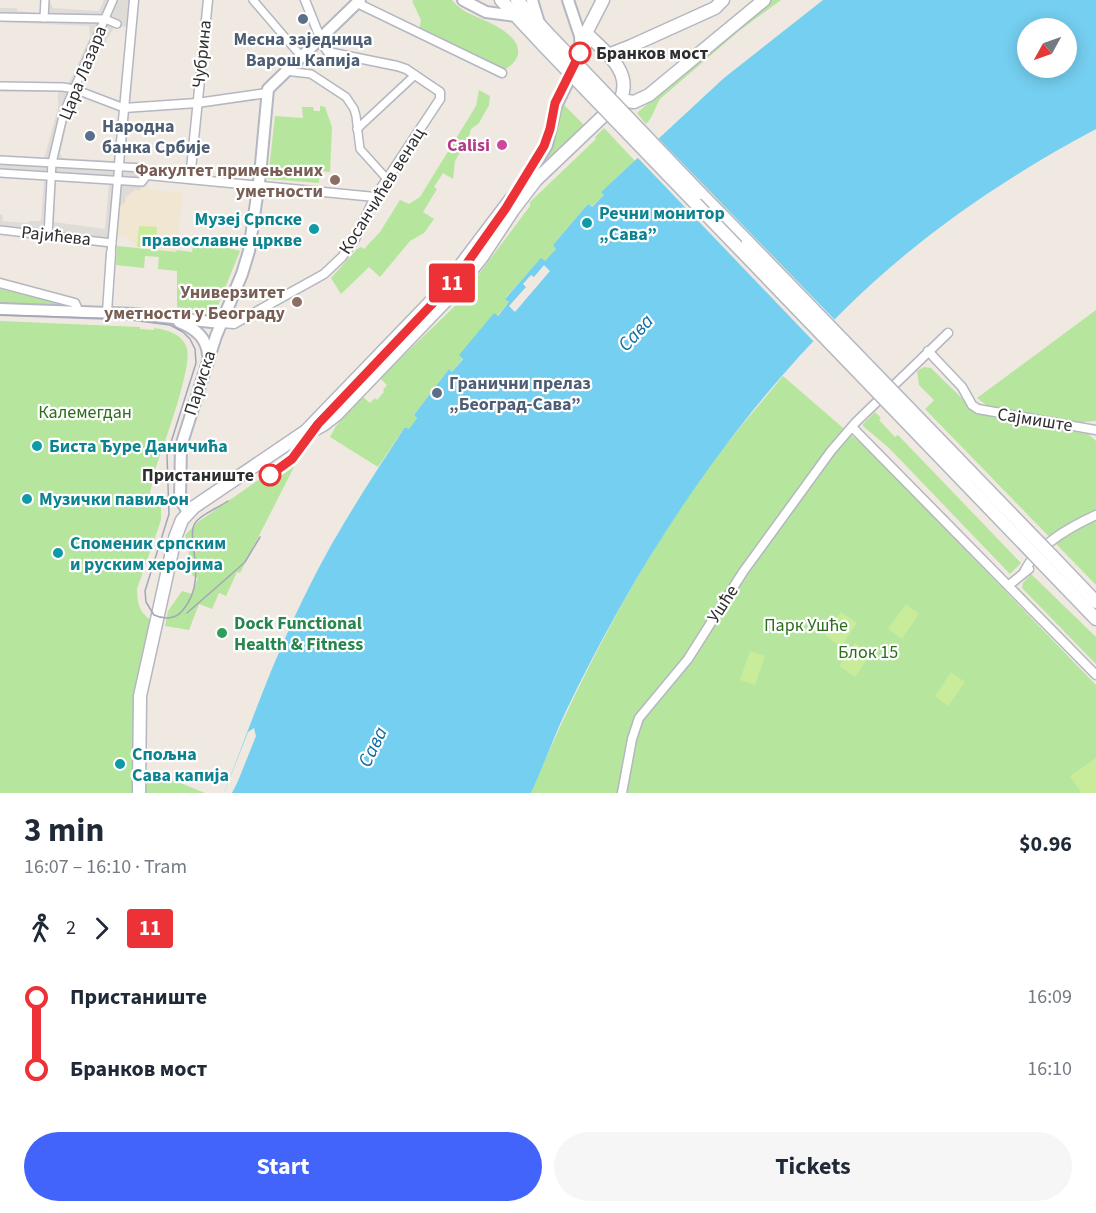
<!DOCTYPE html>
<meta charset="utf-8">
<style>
body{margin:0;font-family:"Source Sans 3",sans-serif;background:#f6f6f7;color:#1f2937;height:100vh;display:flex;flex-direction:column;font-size:22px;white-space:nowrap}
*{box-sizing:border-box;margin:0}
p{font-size:20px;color:#747a83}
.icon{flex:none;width:33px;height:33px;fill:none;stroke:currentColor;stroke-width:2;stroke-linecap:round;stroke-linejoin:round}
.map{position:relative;height:793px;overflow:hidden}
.details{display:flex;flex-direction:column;background:#fff;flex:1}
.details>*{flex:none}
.badge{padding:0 12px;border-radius:4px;font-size:21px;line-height:39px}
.needle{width:39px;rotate:230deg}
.tools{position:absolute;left:1017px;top:18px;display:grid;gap:12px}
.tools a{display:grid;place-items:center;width:60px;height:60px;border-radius:50%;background:#fff;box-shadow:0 3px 15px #0003;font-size:30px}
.map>.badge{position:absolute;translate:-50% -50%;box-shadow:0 0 0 3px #fff}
.legs{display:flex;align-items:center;gap:9px;height:66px;padding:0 24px;font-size:20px}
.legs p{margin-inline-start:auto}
.summary{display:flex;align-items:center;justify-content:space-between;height:102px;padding:0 24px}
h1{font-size:33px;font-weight:700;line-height:45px}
.action{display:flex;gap:12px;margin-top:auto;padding:12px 24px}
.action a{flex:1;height:69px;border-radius:36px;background:#4264fb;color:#fff;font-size:24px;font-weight:700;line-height:69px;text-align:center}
.action a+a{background:#f6f6f7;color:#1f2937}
ul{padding:0 24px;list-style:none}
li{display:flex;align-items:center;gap:21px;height:72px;font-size:22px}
li i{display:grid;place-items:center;width:9px;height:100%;margin:0 8px;background:currentColor}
li i::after{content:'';width:15px;height:15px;margin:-8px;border:4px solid;border-radius:50%;background:#fff}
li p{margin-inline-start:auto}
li:first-child i{background:linear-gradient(#0000 50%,currentColor 0)}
li:last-child i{background:linear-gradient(currentColor 50%,#0000 0)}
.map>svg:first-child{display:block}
.education{fill:#f0e6d1}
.green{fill:#b6e59e}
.pitch{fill:#c9ec9a}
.plaza{fill:#dfdcd8;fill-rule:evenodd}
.water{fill:#75cff0;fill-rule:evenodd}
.pier{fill:#efe9e1}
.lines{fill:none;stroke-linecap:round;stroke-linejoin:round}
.pedestrian-casing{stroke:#b4b7c1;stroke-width:10}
.minor-casing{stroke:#b4b7c1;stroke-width:11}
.tertiary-casing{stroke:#b4b7c1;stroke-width:14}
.secondary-casing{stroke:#b4b7c1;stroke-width:15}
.pedestrian{stroke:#fff;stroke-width:7}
.minor{stroke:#fff;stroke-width:8}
.tertiary{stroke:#fff;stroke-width:10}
.secondary{stroke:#fff;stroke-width:12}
.tram{stroke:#a3a6b8;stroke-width:1.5}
.secondary-bridge-casing{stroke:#b4b7c1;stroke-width:15;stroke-linecap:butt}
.secondary-bridge{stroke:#fff;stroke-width:12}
.line-1-casing{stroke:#fff;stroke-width:14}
.line-1{stroke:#ed3237;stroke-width:9}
.service-dot{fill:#5c6f8a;stroke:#fff;stroke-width:2}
.stop-1-dot{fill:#fff;stroke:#ed3237;stroke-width:3}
.hotel-dot{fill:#d1479c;stroke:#fff;stroke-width:2}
.education-dot{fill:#8d6e63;stroke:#fff;stroke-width:2}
.culture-dot{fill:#0f9aa8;stroke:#fff;stroke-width:2}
.leisure-dot{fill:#2e9e5b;stroke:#fff;stroke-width:2}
.labels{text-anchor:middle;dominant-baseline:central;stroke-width:4.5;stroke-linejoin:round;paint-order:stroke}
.service-label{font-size:18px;font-weight:bold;fill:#4e5e75;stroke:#fff;text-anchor:start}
.stop-label{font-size:18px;font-weight:bold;fill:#2e2e2e;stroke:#fff;text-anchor:start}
.street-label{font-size:18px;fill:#2e2e2e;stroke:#fff}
.hotel-label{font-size:18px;font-weight:bold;fill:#b23c85;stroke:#fff;text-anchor:end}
.education-label{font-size:18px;font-weight:bold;fill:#785e54;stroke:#fff;text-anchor:end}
.culture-label{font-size:18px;font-weight:bold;fill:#0d838f;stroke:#fff;text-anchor:start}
.park-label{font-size:18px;fill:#2c6e1b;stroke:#fff}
.leisure-label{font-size:18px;font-weight:bold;fill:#27864d;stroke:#fff;text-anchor:start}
.water-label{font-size:20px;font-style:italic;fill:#0d6fa3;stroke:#fff}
</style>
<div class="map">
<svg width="1096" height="793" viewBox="0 0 1096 793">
<rect width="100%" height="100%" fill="#efe9e1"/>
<polygon class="education" points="146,184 151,190 183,193 176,253 138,248 127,237 118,236 119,207 126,201 124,198 136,189 138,191"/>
<g class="green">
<path d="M414,0H452C456,5 461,9 466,12C482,20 521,32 518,54C516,62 510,67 503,70L419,31L421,20L412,1Z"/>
<path d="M770,0H781L739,31L660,99C655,107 653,117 646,124L637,113Z"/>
<polygon points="479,90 490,96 489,105 479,123 471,129 468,139 455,161 453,179 443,173 434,187 437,189 423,212 434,219 424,233 410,241 380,277 369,267 341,294 331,278 357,249 361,247 364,249 380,232 400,200 409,204 420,197 476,106"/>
<polygon points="562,103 584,125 536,171 555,139"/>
<polygon points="320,106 325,107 332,127 330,172 320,171 319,183 268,179 275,116 303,118 302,107 313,107 314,111 320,111"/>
<polygon points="604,128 635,161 602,191 604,195 591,207 588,204 553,245 557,248 544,262 541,259 505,298 509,302 497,316 494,314 460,355 463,358 452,372 449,369 414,415 417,418 409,429 405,427 378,467 330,437 336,426 363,397 370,403 375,398 377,400 384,392 383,390 387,385 380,378 455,306 530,206 530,202 596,139 595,137"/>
<polygon points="194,239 240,251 217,308 210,311 177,309 177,271 158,269 159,257 145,256 144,268 116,265 117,246 176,252 177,250 192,252"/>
<polygon points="0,289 69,305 0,303"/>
<polygon points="1096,310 1096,421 1072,423 993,410 977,398"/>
<path d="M0,321L140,327V329L154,330V328C168,330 183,334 187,349C192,367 165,441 158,461C154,472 152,485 149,497L161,496V520L137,589C137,602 139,613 151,620L137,680L135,793H0Z"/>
<polygon points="924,367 931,368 976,412 1002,420 1088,434 1096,441 1096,585 925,409 934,400 919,385 917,371"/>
<path d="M783,376L872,453L1096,685V793H531C579,679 634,573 705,472C729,439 757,408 783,376Z"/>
<polygon points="875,412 881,418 879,420 895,437 898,435 1021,563 1010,574 889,448 863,426 863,424"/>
<polygon points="290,458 298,459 240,573 237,572 226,596 219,593 212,609 199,604 189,630 165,626 168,611 182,591 192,594 198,578 192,575 194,562 189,558 188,545 185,535 198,522"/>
<polygon points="1031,574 1096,637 1096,664 1022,588 1023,583"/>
<polygon points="144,768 205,793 144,793"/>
</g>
<g class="pitch">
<polygon points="139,226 157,227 155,248 137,247"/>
<polygon points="906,604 919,614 902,639 888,629"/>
<polygon points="841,612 857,623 841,647 825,635"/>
<polygon points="855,643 871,654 855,677 839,666"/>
<polygon points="750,651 765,656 755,685 740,680"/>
<polygon points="951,672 965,682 948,706 935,696"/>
<polygon points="1096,758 1096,793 1081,793 1070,776"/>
</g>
<path class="plaza" d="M41,0H49L53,8L99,11L104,0H130L126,27L115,26L100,52L83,87L118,103V111L81,95L77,96L69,113L60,154L63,158L113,161L119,164L148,167L146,184L138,191L136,189L125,198L126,201L119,207L116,254L107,253L108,248L0,234V215L2,214L3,221L28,223L29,221H41L44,180L22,178V176L0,173V157L44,159L58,108V92H0V82L68,83L71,79L90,37L89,26L0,22V8H17V11L40,13ZM56,181L109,184L105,229L54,222Z"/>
<path class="water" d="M823,0H1096V129C1004,178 916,238 842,312C726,426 635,567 565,713C553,739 543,767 531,793H224C251,723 276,652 311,583C338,529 372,478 405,427L409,429L417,418L414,415L449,369L452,372L463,359L459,355L494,313L498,316L509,302L505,299L541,258L545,261L556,249L553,245L588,204L592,207L604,195L601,192L724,78ZM1028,28H1066V68H1028Z"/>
<g class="pier">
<polygon points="657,137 837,322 816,344 636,156"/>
<polygon points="544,265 550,271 515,312 509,306 526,287 523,284 531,275 534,277"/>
<polygon points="254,728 256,736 238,781 232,793 224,793 248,732"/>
</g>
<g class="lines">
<g class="pedestrian-casing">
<g id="pedestrian">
<polyline points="253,0 301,56"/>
<polyline points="0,17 105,19 117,24"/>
<polyline points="44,18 45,0"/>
<polyline points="285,71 311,74 346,97 354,109 356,116 360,149 387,179"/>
<polyline points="0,86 63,87 74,89 124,108"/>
<polyline points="357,129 415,75"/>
<polyline points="0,160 143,168 147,175 142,182 0,173"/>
<polyline points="0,230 112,243"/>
<polyline points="48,235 52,163 64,112 113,0"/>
<polyline points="111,253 119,164"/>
</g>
</g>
<g class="minor-casing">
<g id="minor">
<polyline points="357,3 502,73"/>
<polyline points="124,108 197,103 267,93"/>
<polyline points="119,164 134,0"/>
<polyline points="147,175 375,197"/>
<polyline points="190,179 208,0"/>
<polyline points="0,283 75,303 79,312"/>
<polyline points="107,312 111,253"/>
<polyline points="221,323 234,324 324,274 342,257 355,239 375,197 440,99 440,92 406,69 397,66 328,52 323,45 305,0"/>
<polyline points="928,351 962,387 972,405 978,409 1096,430"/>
<polyline points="852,427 1096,675"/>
<path d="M1024,572C1037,545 1070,527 1096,515"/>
<polyline points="1009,585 1029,569"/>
<polyline points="622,793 632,739 639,718 688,659 743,572 831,451 856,422 948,333"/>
</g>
</g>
<g class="tertiary-casing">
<g id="tertiary">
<polyline points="463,0 486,12 516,16"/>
<polyline points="532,0 539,23"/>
<polyline points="568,0 580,36 581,52"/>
<polyline points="520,190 547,145 556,106 590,37"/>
<polyline points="0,309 136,314 221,323"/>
<path d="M179,322C195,328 207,338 208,355"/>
<polyline points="188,512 180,499 181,446 216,336 242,274 249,251 260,175 268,89 360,0"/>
</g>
</g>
<g class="secondary-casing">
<g id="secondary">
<polyline points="501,0 543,45"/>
<polyline points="517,0 552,38"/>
<polyline points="608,55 631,46 715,8 723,0"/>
<polyline points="620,100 634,102 649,95 764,0"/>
<polyline points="700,193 748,242"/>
<path d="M310,432L323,425L336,415L454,292L482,257L513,210L536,180L620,100C634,72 604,51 586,33L603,0"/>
<polyline points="1052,556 1096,602"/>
<polyline points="1043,564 1096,619"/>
<polyline points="139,793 140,696 175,538 182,520 194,507 306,431 442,290 510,200 519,191 536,180"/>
</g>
</g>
<use href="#pedestrian" class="pedestrian"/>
<use href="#minor" class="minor"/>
<use href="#tertiary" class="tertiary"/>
<use href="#secondary" class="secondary"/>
<g class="tram">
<path d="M0,315L124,319L170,325L183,332L190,339L195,349L196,363L167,455L169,514L145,591L146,602L154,615C165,620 176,619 183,610C200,589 196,568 193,544C193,538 191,531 194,525C199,515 218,508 228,501"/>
<polyline points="187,613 235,571 245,562 260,537"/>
</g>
<g class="secondary-bridge-casing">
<g id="secondary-bridge">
<polyline points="552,38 700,193"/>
<polyline points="543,45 1043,564"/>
<polyline points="748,242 1052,556"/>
</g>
</g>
<use href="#secondary-bridge" class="secondary-bridge"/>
</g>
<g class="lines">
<g class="line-1-casing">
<polyline id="line-1" points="270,475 292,459 318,424 455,280 506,208 544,146 550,129 555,103 580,53"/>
</g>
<use href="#line-1" class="line-1"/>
</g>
<g class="service-dot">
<circle cx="303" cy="19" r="6"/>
<circle cx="90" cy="136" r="6"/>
<circle cx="437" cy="393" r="6"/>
</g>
<g class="stop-1-dot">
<circle cx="580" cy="53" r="10"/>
<circle cx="270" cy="475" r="10"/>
</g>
<circle class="hotel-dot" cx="502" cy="145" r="6"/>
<g class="education-dot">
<circle cx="335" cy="180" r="6"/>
<circle cx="297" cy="302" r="6"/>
</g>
<g class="culture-dot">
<circle cx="587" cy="223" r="6"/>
<circle cx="314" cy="229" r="6"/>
<circle cx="37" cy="446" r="6"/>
<circle cx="27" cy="499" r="6"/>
<circle cx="58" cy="553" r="6"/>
<circle cx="120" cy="764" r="6"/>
</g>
<circle class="leisure-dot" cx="222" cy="633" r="6"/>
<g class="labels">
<g class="service-label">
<text x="303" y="39" text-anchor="middle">Месна заједница<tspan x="303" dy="21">Варош Капија</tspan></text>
<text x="102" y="126">Народна<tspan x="102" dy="21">банка Србије</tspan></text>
<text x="449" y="383">Гранични прелаз<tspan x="449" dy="21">„Београд-Сава”</tspan></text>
</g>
<g class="stop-label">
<text x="596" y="53">Бранков мост</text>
<text x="254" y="475" text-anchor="end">Пристаниште</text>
</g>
<g class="street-label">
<text transform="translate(202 54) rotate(-84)">Чубрина</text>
<text transform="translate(83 73) rotate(-68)">Цара Лазара</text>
<text transform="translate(382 191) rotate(-58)">Косанчићев венац</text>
<text transform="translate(56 236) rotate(6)">Рајићева</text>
<text transform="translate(200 383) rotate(-72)">Париска</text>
<text transform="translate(1035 420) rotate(9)">Сајмиште</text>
<text transform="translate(723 604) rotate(-57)">Ушће</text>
</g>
<g class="hotel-label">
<text x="490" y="145">Calisi</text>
</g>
<g class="education-label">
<text x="323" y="170">Факултет примењених<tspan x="323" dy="21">уметности</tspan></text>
<text x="285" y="292">Универзитет<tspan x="285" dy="21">уметности у Београду</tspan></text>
</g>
<g class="culture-label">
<text x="599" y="213">Речни монитор<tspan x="599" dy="21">„Сава”</tspan></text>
<text x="302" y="219" text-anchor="end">Музеј Српске<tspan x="302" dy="21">православне цркве</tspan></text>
<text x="49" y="446">Биста Ђуре Даничића</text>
<text x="39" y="499">Музички павиљон</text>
<text x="70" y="543">Споменик српским<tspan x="70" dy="21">и руским херојима</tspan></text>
<text x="132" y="754">Спољна<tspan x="132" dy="21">Сава капија</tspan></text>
</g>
<g class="park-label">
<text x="85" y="412">Калемегдан</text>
<text x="806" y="625">Парк Ушће</text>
<text x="868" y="652">Блок 15</text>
</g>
<g class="leisure-label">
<text x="234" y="623">Dock Functional<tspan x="234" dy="21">Health &amp; Fitness</tspan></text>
</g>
<g class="water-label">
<text transform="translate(636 333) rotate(-48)">Сава</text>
<text transform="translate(373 747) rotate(-64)">Сава</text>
</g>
</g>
</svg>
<div class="tools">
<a><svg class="needle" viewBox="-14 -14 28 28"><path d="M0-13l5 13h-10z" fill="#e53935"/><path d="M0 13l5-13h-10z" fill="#747a83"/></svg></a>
</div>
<b class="badge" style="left:452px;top:283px;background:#ed3237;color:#fff">11</b>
</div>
<section class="details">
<div class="summary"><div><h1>3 min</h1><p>16:07 – 16:10 · Tram</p></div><b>$0.96</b></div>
<div class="legs"><svg class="icon" aria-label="walk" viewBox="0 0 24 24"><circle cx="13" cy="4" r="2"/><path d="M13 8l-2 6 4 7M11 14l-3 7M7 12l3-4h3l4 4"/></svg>2<svg class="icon" aria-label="forward" viewBox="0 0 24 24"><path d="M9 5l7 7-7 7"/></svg><b class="badge" style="background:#ed3237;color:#fff">11</b></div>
<ul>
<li><i style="color:#ed3237"></i><b>Пристаниште</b><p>16:09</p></li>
<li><i style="color:#ed3237"></i><b>Бранков мост</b><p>16:10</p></li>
</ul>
<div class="action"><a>Start</a><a>Tickets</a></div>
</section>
